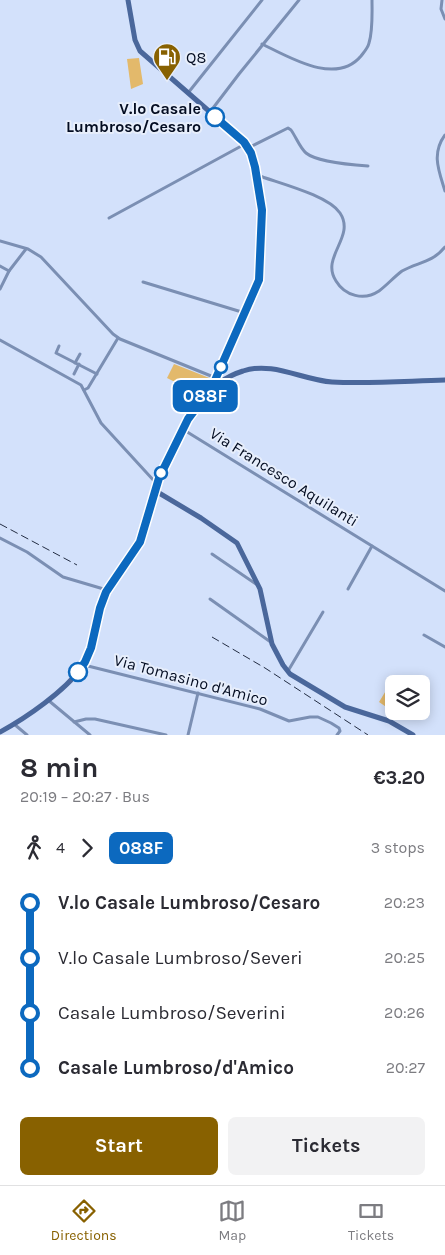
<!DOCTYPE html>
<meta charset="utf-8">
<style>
body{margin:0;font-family:Karla,sans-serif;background:#f2f2f3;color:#2b2b33;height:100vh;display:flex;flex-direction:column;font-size:19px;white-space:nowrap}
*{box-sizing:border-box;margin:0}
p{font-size:16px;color:#7c7c81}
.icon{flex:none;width:28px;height:28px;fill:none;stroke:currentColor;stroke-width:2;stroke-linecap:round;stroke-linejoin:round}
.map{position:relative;height:735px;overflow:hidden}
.sheet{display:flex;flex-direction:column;background:#fff;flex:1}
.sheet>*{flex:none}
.badge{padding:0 10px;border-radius:8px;font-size:18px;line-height:32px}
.controls{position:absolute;left:385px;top:675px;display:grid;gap:10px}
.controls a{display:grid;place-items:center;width:45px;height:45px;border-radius:8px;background:#fff;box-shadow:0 2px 12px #0003;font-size:25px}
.map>.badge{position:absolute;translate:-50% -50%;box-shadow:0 0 0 2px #fff}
.legs{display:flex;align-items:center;gap:8px;height:55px;padding:0 20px;font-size:16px}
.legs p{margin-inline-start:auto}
.headline{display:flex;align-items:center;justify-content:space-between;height:85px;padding:0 20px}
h1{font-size:28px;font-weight:700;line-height:38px}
.cta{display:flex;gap:10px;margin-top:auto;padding:10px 20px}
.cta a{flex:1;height:58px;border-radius:8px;background:#886100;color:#fff;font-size:20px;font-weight:700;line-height:58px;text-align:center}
.cta a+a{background:#f2f2f3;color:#2b2b33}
ul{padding:0 20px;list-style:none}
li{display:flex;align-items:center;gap:18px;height:55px;font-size:19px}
li i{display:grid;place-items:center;width:8px;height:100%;margin:0 6px;background:currentColor}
li i::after{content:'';width:12px;height:12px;margin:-6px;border:4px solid;border-radius:50%;background:#fff}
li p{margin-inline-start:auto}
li:first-child i{background:linear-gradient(#0000 50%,currentColor 0)}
li:last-child i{background:linear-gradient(currentColor 50%,#0000 0)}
.tab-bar{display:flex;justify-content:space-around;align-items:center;height:70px;border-top:1px solid #e1e1e2;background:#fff;font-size:14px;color:#7c7c81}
.tab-bar a{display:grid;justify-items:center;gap:2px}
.tab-bar .active{color:#886100}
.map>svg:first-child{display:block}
.green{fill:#e3b96b}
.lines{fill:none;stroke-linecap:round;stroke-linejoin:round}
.street{stroke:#7b8fb3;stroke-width:3}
.secondary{stroke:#4a679b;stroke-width:5}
.rail{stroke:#242e44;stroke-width:1;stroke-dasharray:8 4;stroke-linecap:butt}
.line-1-casing{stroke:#fff;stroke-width:11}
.line-1{stroke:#0c69bf;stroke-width:8}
.stop-1-dot{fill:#fff;stroke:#0c69bf;stroke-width:2.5}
.labels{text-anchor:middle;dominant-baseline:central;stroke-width:4;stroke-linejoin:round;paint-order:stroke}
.poi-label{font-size:16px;fill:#030c21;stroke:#e7eefb;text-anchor:start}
.stop-label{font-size:16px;font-weight:bold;fill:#030c21;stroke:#e7eefb;text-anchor:end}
.street-label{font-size:16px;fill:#030c21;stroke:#e7eefb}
</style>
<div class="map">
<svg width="445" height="735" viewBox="0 0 445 735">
<rect width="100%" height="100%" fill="#d3e1fb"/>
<g class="green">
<polygon points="139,58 143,84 131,89 127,59"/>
<polygon points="174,364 212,379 201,395 167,378"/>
<polygon points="390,684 394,686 394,711 400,711 398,715 379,702"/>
</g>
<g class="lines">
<g class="street">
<polyline points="442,0 441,9 445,19"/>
<path d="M262,44C289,57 336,86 361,56C364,52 368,48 369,43C373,30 372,13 372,0"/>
<polyline points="188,93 262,0"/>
<polyline points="210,112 239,74 299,0"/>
<path d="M445,135C431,154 439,171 445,191"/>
<path d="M248,148L288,128L291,130C296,137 300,148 306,153C317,162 354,165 368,166"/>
<path d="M257,175C278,183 328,195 340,213C356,237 320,257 336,281C345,296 364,301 379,291C387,285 394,277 402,271C418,262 432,263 445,247"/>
<polyline points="109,218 245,144"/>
<polyline points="0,241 28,249 41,257 113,334 120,339 216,378"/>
<polyline points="0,266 9,271"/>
<polyline points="143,282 245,313"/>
<polyline points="0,289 9,271 26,249"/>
<polyline points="0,340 81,385 101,423 156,483"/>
<polyline points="59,346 56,353 97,374"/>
<polyline points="75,363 80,354"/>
<polyline points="74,374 79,364"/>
<polyline points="84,390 88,388 118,338"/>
<polyline points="184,430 445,591"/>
<polyline points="0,538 27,552 63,577 107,590"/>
<polyline points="212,554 256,584"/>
<polyline points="348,589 372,546"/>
<polyline points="210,599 272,643"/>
<polyline points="424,635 445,647"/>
<polyline points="84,665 260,709 289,721 310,717 318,717 331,723 339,728 340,731 337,735"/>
<polyline points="288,671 323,612"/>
<polyline points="48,700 90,735"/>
<polyline points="74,722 86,719 95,719 166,735"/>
<polyline points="14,724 27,735"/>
<polyline points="188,735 198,693"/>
</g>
<g class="secondary">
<polyline points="128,0 135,40 140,51 241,139 252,155 261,199 262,214 260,274 253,296 212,387"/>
<polyline points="154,490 201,518 237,543 260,589 272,644 283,665 290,674 345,707 389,721 413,735"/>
<path d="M0,732C26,718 65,691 82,667C96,647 95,621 103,599C111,577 131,563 140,542C148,525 150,505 155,488C159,475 166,465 172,454C189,419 202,384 243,371C272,361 303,380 332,382C369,384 407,381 445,380"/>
</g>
<g class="rail">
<polyline points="0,524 77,565"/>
<polyline points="212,637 265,668 368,735"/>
</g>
</g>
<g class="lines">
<g class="line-1-casing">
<polyline id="line-1" points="78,672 85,662 91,648 100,608 106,592 140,542 159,478 188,419 212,387 259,280 262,210 255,167 251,153 244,142 215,117"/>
</g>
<use href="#line-1" class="line-1"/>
</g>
<defs>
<g id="fuel-pin" transform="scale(1.4375)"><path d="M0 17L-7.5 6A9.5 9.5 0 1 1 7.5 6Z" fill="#886100" stroke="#e7eefb"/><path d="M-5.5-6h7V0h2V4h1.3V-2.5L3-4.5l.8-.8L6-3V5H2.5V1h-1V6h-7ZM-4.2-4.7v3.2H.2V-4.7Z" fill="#fff"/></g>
</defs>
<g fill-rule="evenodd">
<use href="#fuel-pin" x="167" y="57"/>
</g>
<g class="stop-1-dot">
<circle cx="215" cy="117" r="9"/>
<circle cx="221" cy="367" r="6"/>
<circle cx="161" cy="473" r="6"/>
<circle cx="78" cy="672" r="9"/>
</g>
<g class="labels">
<g class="poi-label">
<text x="186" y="57">Q8</text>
</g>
<g class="stop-label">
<text x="201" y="108">V.lo Casale<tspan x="201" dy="18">Lumbroso/Cesaro</tspan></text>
</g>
<g class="street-label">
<text transform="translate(284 477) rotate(32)">Via Francesco Aquilanti</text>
<text transform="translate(191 680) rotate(15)">Via Tomasino d'Amico</text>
</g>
</g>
</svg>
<div class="controls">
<a><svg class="icon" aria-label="layers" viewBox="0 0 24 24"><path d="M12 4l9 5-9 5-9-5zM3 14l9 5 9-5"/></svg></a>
</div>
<b class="badge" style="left:205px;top:396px;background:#0c69bf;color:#fff">088F</b>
</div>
<section class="sheet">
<div class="headline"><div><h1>8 min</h1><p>20:19 – 20:27 · Bus</p></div><b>€3.20</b></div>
<div class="legs"><svg class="icon" aria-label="walk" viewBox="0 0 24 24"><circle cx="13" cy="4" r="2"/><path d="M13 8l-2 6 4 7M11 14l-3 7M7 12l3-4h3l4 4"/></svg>4<svg class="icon" aria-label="forward" viewBox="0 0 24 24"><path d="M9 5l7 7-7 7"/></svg><b class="badge" style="background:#0c69bf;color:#fff">088F</b><p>3 stops</p></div>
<ul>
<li><i style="color:#0c69bf"></i><b>V.lo Casale Lumbroso/Cesaro</b><p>20:23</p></li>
<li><i style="color:#0c69bf"></i><span>V.lo Casale Lumbroso/Severi</span><p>20:25</p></li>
<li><i style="color:#0c69bf"></i><span>Casale Lumbroso/Severini</span><p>20:26</p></li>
<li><i style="color:#0c69bf"></i><b>Casale Lumbroso/d'Amico</b><p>20:27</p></li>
</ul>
<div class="cta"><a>Start</a><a>Tickets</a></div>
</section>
<nav class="tab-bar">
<a class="active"><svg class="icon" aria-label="directions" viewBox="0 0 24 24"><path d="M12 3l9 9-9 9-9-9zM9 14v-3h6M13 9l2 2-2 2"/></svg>Directions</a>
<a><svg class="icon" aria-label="map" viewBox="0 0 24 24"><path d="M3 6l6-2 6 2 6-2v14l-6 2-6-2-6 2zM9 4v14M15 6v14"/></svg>Map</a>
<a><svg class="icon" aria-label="tickets" viewBox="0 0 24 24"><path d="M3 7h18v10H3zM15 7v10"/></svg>Tickets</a>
</nav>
